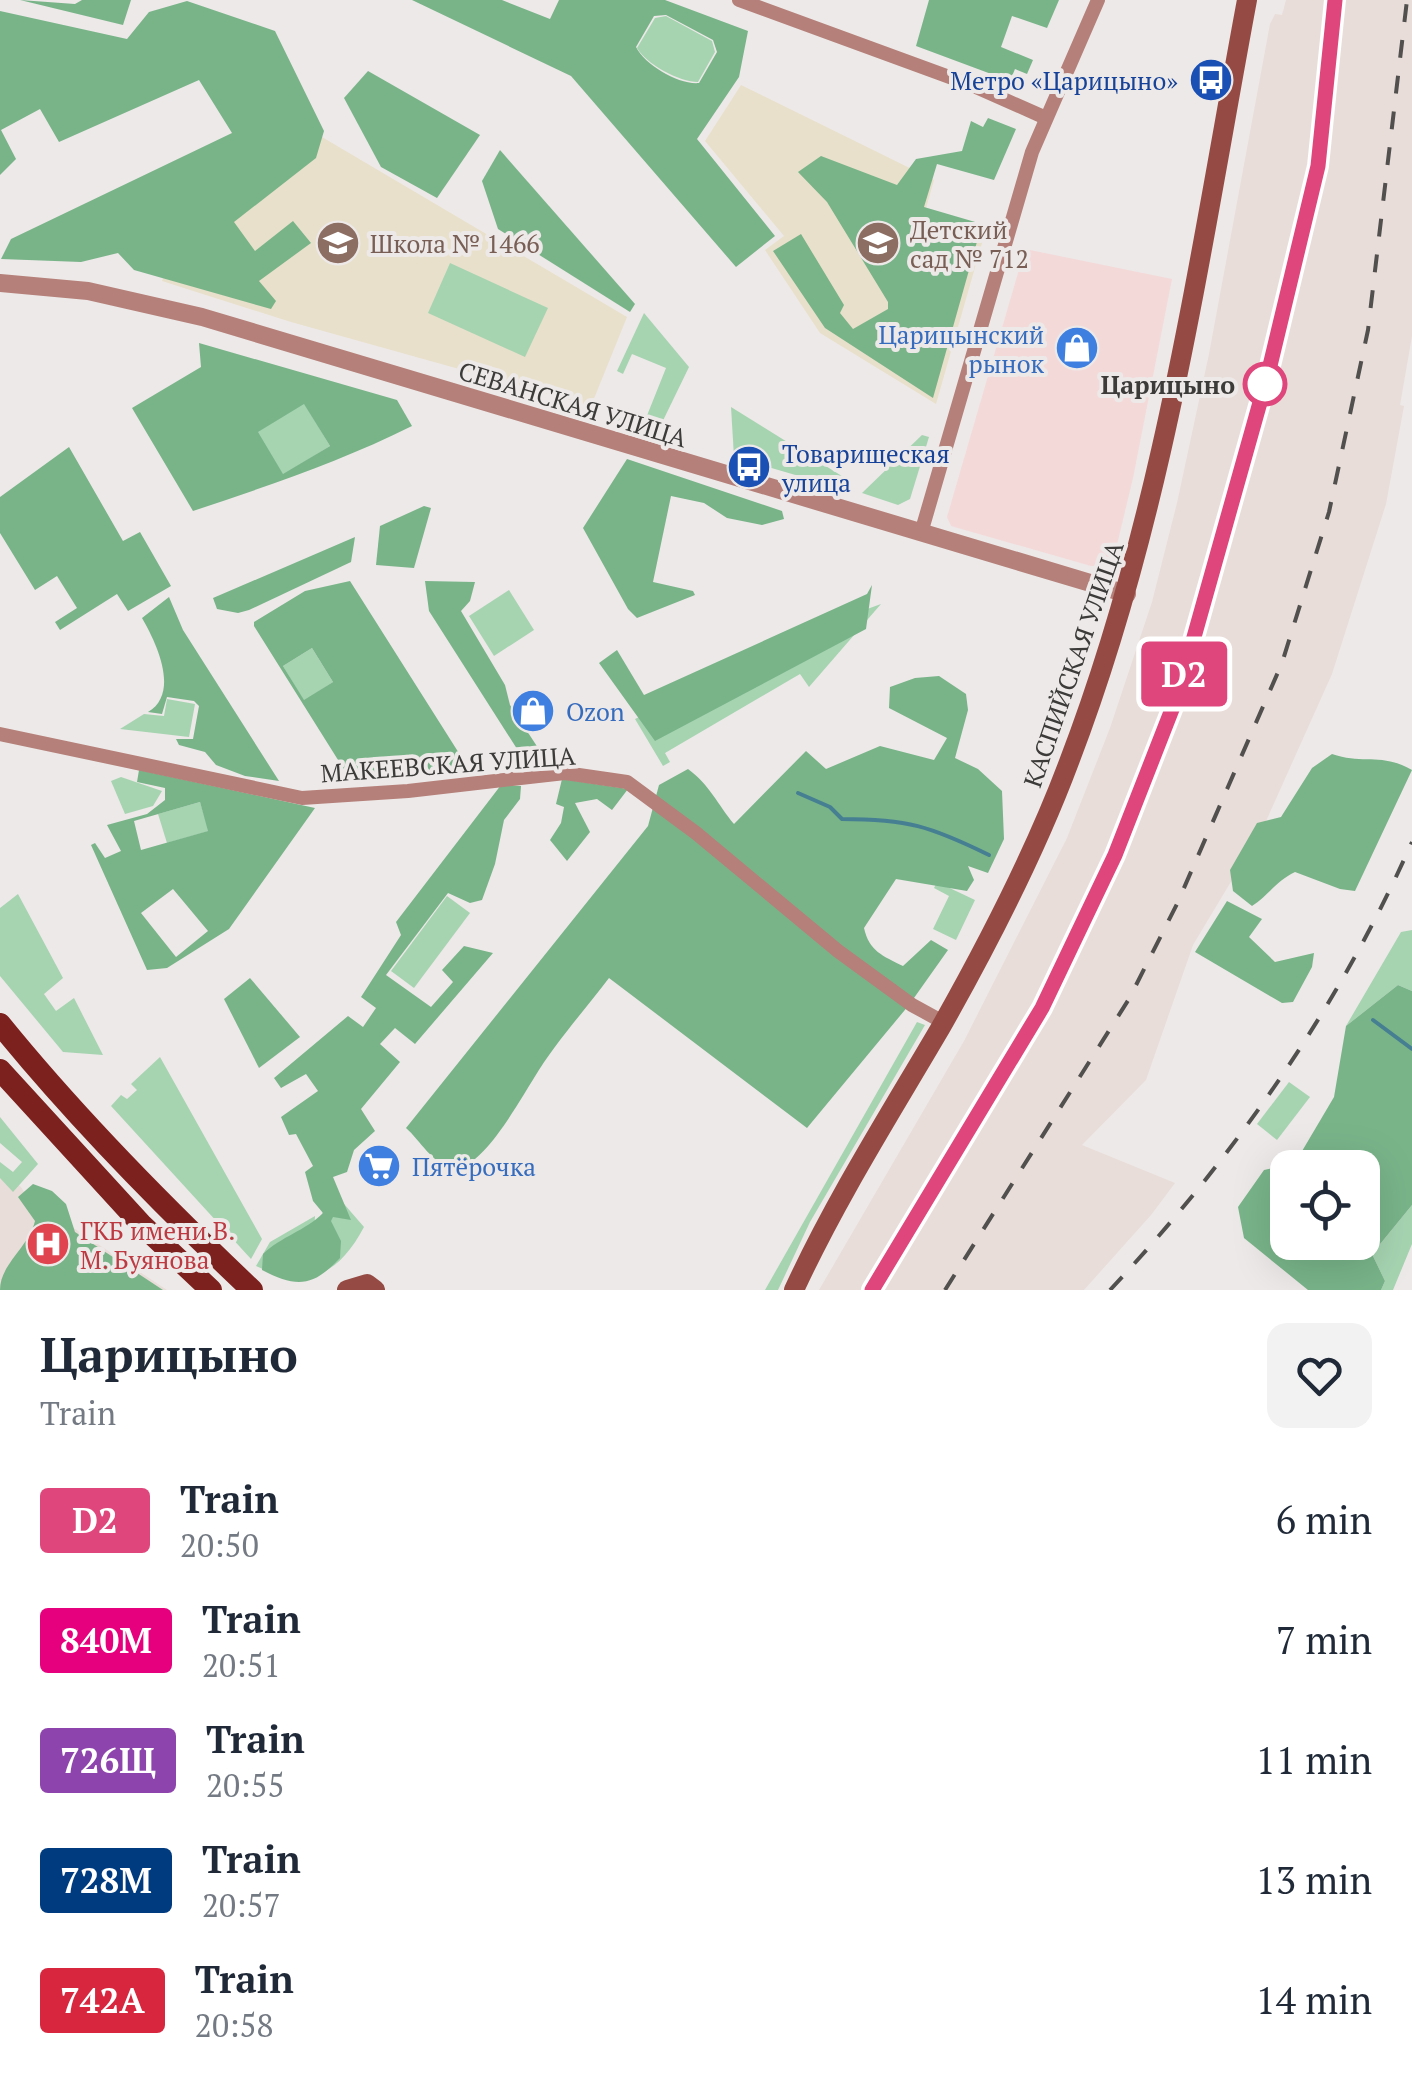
<!DOCTYPE html>
<meta charset="utf-8">
<style>
body{margin:0;font-family:"PT Serif",serif;background:#f2f2f3;color:#1f2937;height:100vh;display:flex;flex-direction:column;font-size:38px;white-space:nowrap}
*{box-sizing:border-box;margin:0}
p{font-size:32px;color:#747a83}
.icon{flex:none;width:55px;height:55px;fill:none;stroke:currentColor;stroke-width:2;stroke-linecap:round;stroke-linejoin:round}
.map{position:relative;height:1290px;overflow:hidden}
.side{display:flex;flex-direction:column;background:#fff;flex:1}
.side>*{flex:none}
.badge{padding:0 20px;border-radius:8px;font-size:35px;line-height:65px}
.buttons{position:absolute;left:1270px;top:1150px;display:grid;gap:20px}
.buttons a{display:grid;place-items:center;width:110px;height:110px;border-radius:20px;background:#fff;box-shadow:0 10px 40px #0002;font-size:50px}
.map>.badge{position:absolute;translate:-50% -50%;box-shadow:0 0 0 5px #fff}
.round{display:grid;place-items:center;flex:none;width:105px;height:105px;border-radius:20px;background:#f2f2f3}
.overview{display:flex;align-items:center;justify-content:space-between;height:170px;padding:0 40px}
h1{font-size:48px;font-weight:800;line-height:75px}
ul{padding:0;list-style:none}
li{display:flex;align-items:center;gap:30px;height:120px;padding:0 40px}
li div{flex:1}
li b{display:block;font-size:38px}
li em{font-style:normal}
li .badge{min-width:110px;font-weight:700;text-align:center}
.map>svg:first-child{display:block}
.commercial{fill:#f4d9d9}
.built{fill:#e8ddd8}
.education{fill:#e8e0cb}
.green{fill:#a6d4b1}
.forest{fill:#79b489;fill-rule:evenodd}
.lines{fill:none;stroke-linecap:round;stroke-linejoin:round}
.stream{stroke:#467f92;stroke-width:4}
.minor{stroke:#b58079;stroke-width:14}
.tertiary{stroke:#b58079;stroke-width:18}
.secondary{stroke:#954b44;stroke-width:20}
.primary{stroke:#7c211e;stroke-width:22}
.rail{stroke:#51504f;stroke-width:4;stroke-dasharray:18 18;stroke-linecap:butt}
.line-casing{stroke:#fff;stroke-width:22}
.line{stroke:#df477c;stroke-width:15}
.stop-dot{fill:#fff;stroke:#df477c;stroke-width:5}
.labels{text-anchor:middle;dominant-baseline:central;stroke-width:8;stroke-linejoin:round;paint-order:stroke}
.transit-label{font-size:25px;fill:#164399;stroke:#ede9e8;text-anchor:end}
.education-label{font-size:25px;fill:#785e54;stroke:#ede9e8;text-anchor:start}
.shop-label{font-size:25px;fill:#366cbe;stroke:#ede9e8;text-anchor:start}
.stop-label{font-size:25px;font-weight:bold;fill:#3c3b3a;stroke:#ede9e8;text-anchor:end}
.street-label{font-size:25px;fill:#3c3b3a;stroke:#ede9e8}
.health-label{font-size:25px;fill:#be3a42;stroke:#ede9e8;text-anchor:start}
</style>
<div class="map">
<svg width="1412" height="1290" viewBox="0 0 1412 1290">
<rect width="100%" height="100%" fill="#ede9e8"/>
<polygon class="commercial" points="1025,249 1172,279 1133,478 1115,553 1101,566 1091,566 951,526 947,517"/>
<g class="built">
<polygon points="1286,0 1412,0 1412,336 1400,405 1404,406 1386,504 1332,674 1262,830 1193,945 1146,1080 1082,1145 1175,1183 1151,1215 1084,1290 819,1290 964,1041 1067,838 1110,728 1152,602 1177,503 1209,354 1270,24 1275,14 1282,15"/>
<polygon points="0,1169 21,1187 27,1197 167,1290 0,1290"/>
</g>
<g class="education">
<polygon points="741,85 934,180 925,212 986,229 936,404 820,333 765,250 784,236 705,141"/>
<polygon points="322,137 627,317 591,406 291,322 162,281 187,205"/>
</g>
<g class="green">
<path d="M666,16L712,41L715,52L698,82C679,82 646,64 637,48L655,18Z"/>
<polygon points="450,263 548,308 525,357 428,313"/>
<polygon points="644,313 689,367 656,435 607,421 609,414 644,423 666,368 632,354 623,374 617,371"/>
<polygon points="304,403 330,446 283,475 257,432"/>
<polygon points="731,407 845,478 840,488 734,457"/>
<polygon points="922,435 929,437 910,499 898,505 862,493"/>
<polygon points="509,590 534,630 494,656 469,616"/>
<polygon points="881,604 809,687 800,674 665,753 670,762 663,766 635,719 848,616"/>
<polygon points="312,648 333,682 304,701 283,666"/>
<polygon points="167,699 195,704 189,737 120,729 144,714 164,716"/>
<polygon points="121,777 162,791 153,806 125,814 111,781"/>
<polygon points="200,802 209,831 167,843 158,814"/>
<polygon points="937,882 975,900 956,940 933,929 949,896 934,888"/>
<polygon points="18,894 63,978 44,994 56,1011 74,998 103,1055 63,1052 0,976 0,908"/>
<polygon points="447,896 470,913 414,988 391,971"/>
<polygon points="1412,930 1412,991 1398,985 1346,1026 1401,932"/>
<polygon points="917,1022 925,1025 810,1222 778,1290 765,1290"/>
<polygon points="160,1057 262,1239 251,1259 111,1106 121,1095 127,1099 137,1090 131,1084"/>
<polygon points="1289,1082 1310,1097 1277,1140 1257,1124"/>
<polygon points="0,1117 38,1164 13,1192 0,1178 0,1162 13,1172 22,1162 0,1143"/>
<path d="M338,1197L364,1227C338,1276 306,1290 256,1266L270,1242L315,1216L314,1233L321,1230L323,1208Z"/>
<polygon points="1412,1205 1412,1244 1393,1290 1381,1290 1385,1281 1372,1254"/>
</g>
<g class="forest">
<polygon points="20,0 75,4 82,0 131,0 123,25"/>
<path d="M412,0H502L550,19L559,0H665L748,31L739,77L697,139L775,236L736,267L571,76ZM666,15L713,40L717,52L699,83C679,85 645,65 636,47L654,16Z"/>
<polygon points="929,0 1059,0 1047,28 1012,16 1001,47 1033,60 1027,74 1015,69 1010,81 916,46"/>
<polygon points="187,1 275,31 324,131 316,158 234,222 255,251 293,221 311,243 259,281 276,301 271,309 134,270 118,253 81,262 1,259 11,239 232,133 199,80 59,142 40,109 1,130 16,159 0,175 0,11 127,39 149,12"/>
<polygon points="368,71 480,135 437,198 381,167 344,98"/>
<polygon points="988,118 1016,129 994,180 937,164 924,207 982,224 933,398 825,328 773,251 801,234 844,305 840,313 853,329 888,309 888,302 827,202 798,172 821,156 897,185 916,159 962,151 971,121 983,127"/>
<polygon points="500,150 635,304 630,312 498,229 482,181"/>
<path d="M199,343L397,400L412,426C342,461 268,486 193,511L132,408L201,367ZM304,404L330,446L283,474L258,432Z"/>
<polygon points="69,447 123,541 140,532 171,586 128,611 117,594 60,630 55,622 77,608 57,576 35,590 0,533 0,497"/>
<polygon points="627,459 782,511 784,519 762,525 727,518 704,503 671,496 653,582 693,591 695,595 637,618 628,609 583,528"/>
<polygon points="424,506 431,508 414,568 376,565 380,526"/>
<polygon points="355,537 351,562 249,610 238,613 217,609 213,598"/>
<path d="M350,581L469,769L350,779L254,626V622L305,591ZM312,648L333,682L304,700L283,666Z"/>
<polygon points="425,581 475,582 470,601 461,611 505,685 510,705 542,754 526,763 429,611"/>
<polygon points="872,585 866,629 655,741 599,663 617,650 644,695 867,594"/>
<path d="M169,597L183,630L279,781L245,776L216,765L205,752L179,745L176,739H193L199,706L194,701L167,697L162,714L148,712C180,693 157,644 142,618Z"/>
<path d="M939,676L966,694L968,710L955,758L978,769L1002,791L1004,839L988,873L968,866L974,880L967,891L896,879L864,928C869,951 883,956 903,966L931,940L948,950L909,1005L807,1128L609,978C584,1011 555,1043 534,1078C521,1098 481,1172 453,1168C433,1165 420,1140 406,1128L648,826L659,785L688,769C709,784 718,805 734,824L806,751L826,769L880,746L934,760L947,738L889,708L890,687L915,678Z"/>
<path d="M1332,754C1364,765 1380,752 1412,770L1355,891L1340,889L1295,872C1276,881 1269,895 1252,906L1233,891L1230,870L1257,823L1281,817L1312,768Z"/>
<path d="M139,770L315,808L229,929L167,968L147,970L91,845L95,843L105,858L121,851L107,825L147,814L165,800V788L137,782ZM200,802L208,831L141,850L134,821ZM173,889L208,931L176,957L141,913Z"/>
<polygon points="562,779 628,789 612,810 597,799 575,803 590,832 567,861 550,840 561,823 564,807 556,804"/>
<path d="M501,785L521,786L520,799L504,820L495,864L482,900L470,903L448,893L386,975L431,1007L453,982L442,970L464,946L493,953L415,1044L395,1028L380,1044L400,1062L361,1109L375,1131L354,1150L347,1172L333,1177L351,1220L333,1217L331,1221L341,1241L340,1258C313,1287 297,1288 262,1270L263,1254C282,1236 305,1231 323,1213L313,1201L305,1172L313,1166L296,1134L289,1135L281,1117L318,1091L306,1074L281,1088L274,1078L348,1016L363,1027L376,1008L361,997L401,935L396,922Z"/>
<polygon points="1227,901 1262,919 1249,937 1275,962 1314,953 1312,967 1293,1002 1282,1003 1195,952"/>
<polygon points="250,978 300,1037 259,1068 224,999"/>
<path d="M1398,985L1412,991V1205L1372,1254L1385,1281L1381,1290H1308L1244,1238L1238,1207L1264,1170L1295,1163L1334,1097L1346,1026ZM1288,1168H1362V1242H1288Z"/>
<path d="M33,1184L52,1191L66,1204L75,1232L163,1290H0C0,1264 29,1247 35,1221L18,1197Z"/>
</g>
<g class="lines">
<g class="stream">
<path d="M798,793L830,807L842,819C907,819 930,826 989,855"/>
<polyline points="1373,1020 1412,1049"/>
</g>
<g class="minor">
<polyline points="739,0 974,86 1046,118"/>
<polyline points="921,533 1032,152 1098,0"/>
<polyline points="0,734 302,798 408,791 565,773 627,782 696,833 838,951 912,1005 943,1022"/>
</g>
<polyline class="tertiary" points="0,283 88,291 202,317 1127,594"/>
<g class="secondary">
<polyline points="347,1290 367,1284 375,1290"/>
<path d="M794,1290C836,1199 890,1114 941,1027C989,942 1035,853 1069,762C1163,517 1199,257 1247,0"/>
</g>
<g class="primary">
<path d="M0,1024C77,1119 163,1206 252,1290"/>
<polyline points="0,1070 141,1224 211,1290"/>
</g>
<g class="rail">
<polyline points="872,1290 1041,1008 1115,855 1178,694 1216,567 1276,343 1318,166 1335,0"/>
<polyline points="945,1290 1129,999 1177,904 1282,663 1329,512 1368,330 1407,0"/>
<path d="M1110,1290C1233,1159 1339,1007 1412,842"/>
</g>
</g>
<g class="lines">
<g class="line-casing">
<polyline id="line" points="872,1290 1042,1008 1115,855 1178,694 1268,374 1318,166 1335,0"/>
</g>
<use href="#line" class="line"/>
</g>
<defs>
<g id="bus-disc" transform="scale(2.25)"><circle r="9.5" fill="#1a4fb4" stroke="#ede9e8"/><path d="M-5-6H5V4H4V6H2V4H-2V6H-4V4H-5ZM-3.5-4V0h7V-4ZM-3.5 1.2v1.5H-2V1.2ZM2 1.2v1.5H3.5V1.2Z" fill="#fff"/></g>
<g id="school-disc" transform="scale(2.25)"><circle r="9.5" fill="#8d6e63" stroke="#ede9e8"/><path d="M0-5L7-2L0 1L-7-2ZM-4 1L0 2.5L4 1V4Q0 6-4 4Z" fill="#fff"/></g>
<g id="shop-disc" transform="scale(2.25)"><circle r="9.5" fill="#3f7fe0" stroke="#ede9e8"/><path d="M-5-2.5h2.3a2.7 3.5 0 0 1 5.4 0H5L5.5 6h-11ZM-1.5-2.5h3a1.5 2.3 0 0 0-3 0Z" fill="#fff"/></g>
<g id="supermarket-disc" transform="scale(2.25)"><circle r="9.5" fill="#3f7fe0" stroke="#ede9e8"/><path d="M-6-5.5h2.5l.6 2H6L4.5 2H-2.5L-4.4-4H-6ZM-1.5 3.2a1.3 1.3 0 1 0 .1 0ZM3 3.2a1.3 1.3 0 1 0 .1 0Z" fill="#fff"/></g>
<g id="hospital-disc" transform="scale(2.25)"><circle r="9.5" fill="#e0444e" stroke="#ede9e8"/><path d="M-5-5h3v3.5h4V-5h3V5h-3V1.5h-4V5h-3Z" fill="#fff"/></g>
</defs>
<g fill-rule="evenodd">
<use href="#bus-disc" x="1211" y="80"/>
<use href="#school-disc" x="338" y="243"/>
<use href="#school-disc" x="878" y="243"/>
<use href="#shop-disc" x="1077" y="348"/>
<use href="#bus-disc" x="749" y="467"/>
<use href="#shop-disc" x="533" y="711"/>
<use href="#supermarket-disc" x="379" y="1166"/>
<use href="#hospital-disc" x="48" y="1244"/>
</g>
<circle class="stop-dot" cx="1265" cy="384" r="20"/>
<g class="labels">
<g class="transit-label">
<text x="1178" y="80">Метро «Царицыно»</text>
<text x="782" y="453" text-anchor="start">Товарищеская<tspan x="782" dy="29">улица</tspan></text>
</g>
<g class="education-label">
<text x="910" y="229">Детский<tspan x="910" dy="29">сад № 712</tspan></text>
<text x="370" y="243">Школа № 1466</text>
</g>
<g class="shop-label">
<text x="1044" y="334" text-anchor="end">Царицынский<tspan x="1044" dy="29">рынок</tspan></text>
<text x="566" y="711">Ozon</text>
<text x="412" y="1166">Пятёрочка</text>
</g>
<g class="stop-label">
<text x="1235" y="384">Царицыно</text>
</g>
<g class="street-label">
<text transform="translate(573 404) rotate(17)">СЕВАНСКАЯ УЛИЦА</text>
<text transform="translate(1073 664) rotate(-71)">КАСПИЙСКАЯ УЛИЦА</text>
<text transform="translate(448 764) rotate(-4)">МАКЕЕВСКАЯ УЛИЦА</text>
</g>
<g class="health-label">
<text x="80" y="1230">ГКБ имени В.<tspan x="80" dy="29">М. Буянова</tspan></text>
</g>
</g>
</svg>
<div class="buttons">
<a><svg class="icon" aria-label="locate" viewBox="0 0 24 24"><circle cx="12" cy="12" r="6"/><path d="M12 2v4M12 18v4M2 12h4M18 12h4"/></svg></a>
</div>
<b class="badge" style="left:1184px;top:674px;background:#df477c;color:#fff">D2</b>
</div>
<section class="side">
<div class="overview"><div><h1>Царицыно</h1><p>Train</p></div><a class="round"><svg class="icon" aria-label="heart" viewBox="0 0 24 24"><path d="M12 20l-8-8c-3-5 5-10 8-4 3-6 11-1 8 4z"/></svg></a></div>
<ul>
<li><span class="badge" style="background:#df477c;color:#fff">D2</span><div><b>Train</b><p>20:50</p></div><em>6 min</em></li>
<li><span class="badge" style="background:#e6007e;color:#fff">840М</span><div><b>Train</b><p>20:51</p></div><em>7 min</em></li>
<li><span class="badge" style="background:#8e44ad;color:#fff">726Щ</span><div><b>Train</b><p>20:55</p></div><em>11 min</em></li>
<li><span class="badge" style="background:#003b80;color:#fff">728М</span><div><b>Train</b><p>20:57</p></div><em>13 min</em></li>
<li><span class="badge" style="background:#d7263d;color:#fff">742А</span><div><b>Train</b><p>20:58</p></div><em>14 min</em></li>
</ul>
</section>
